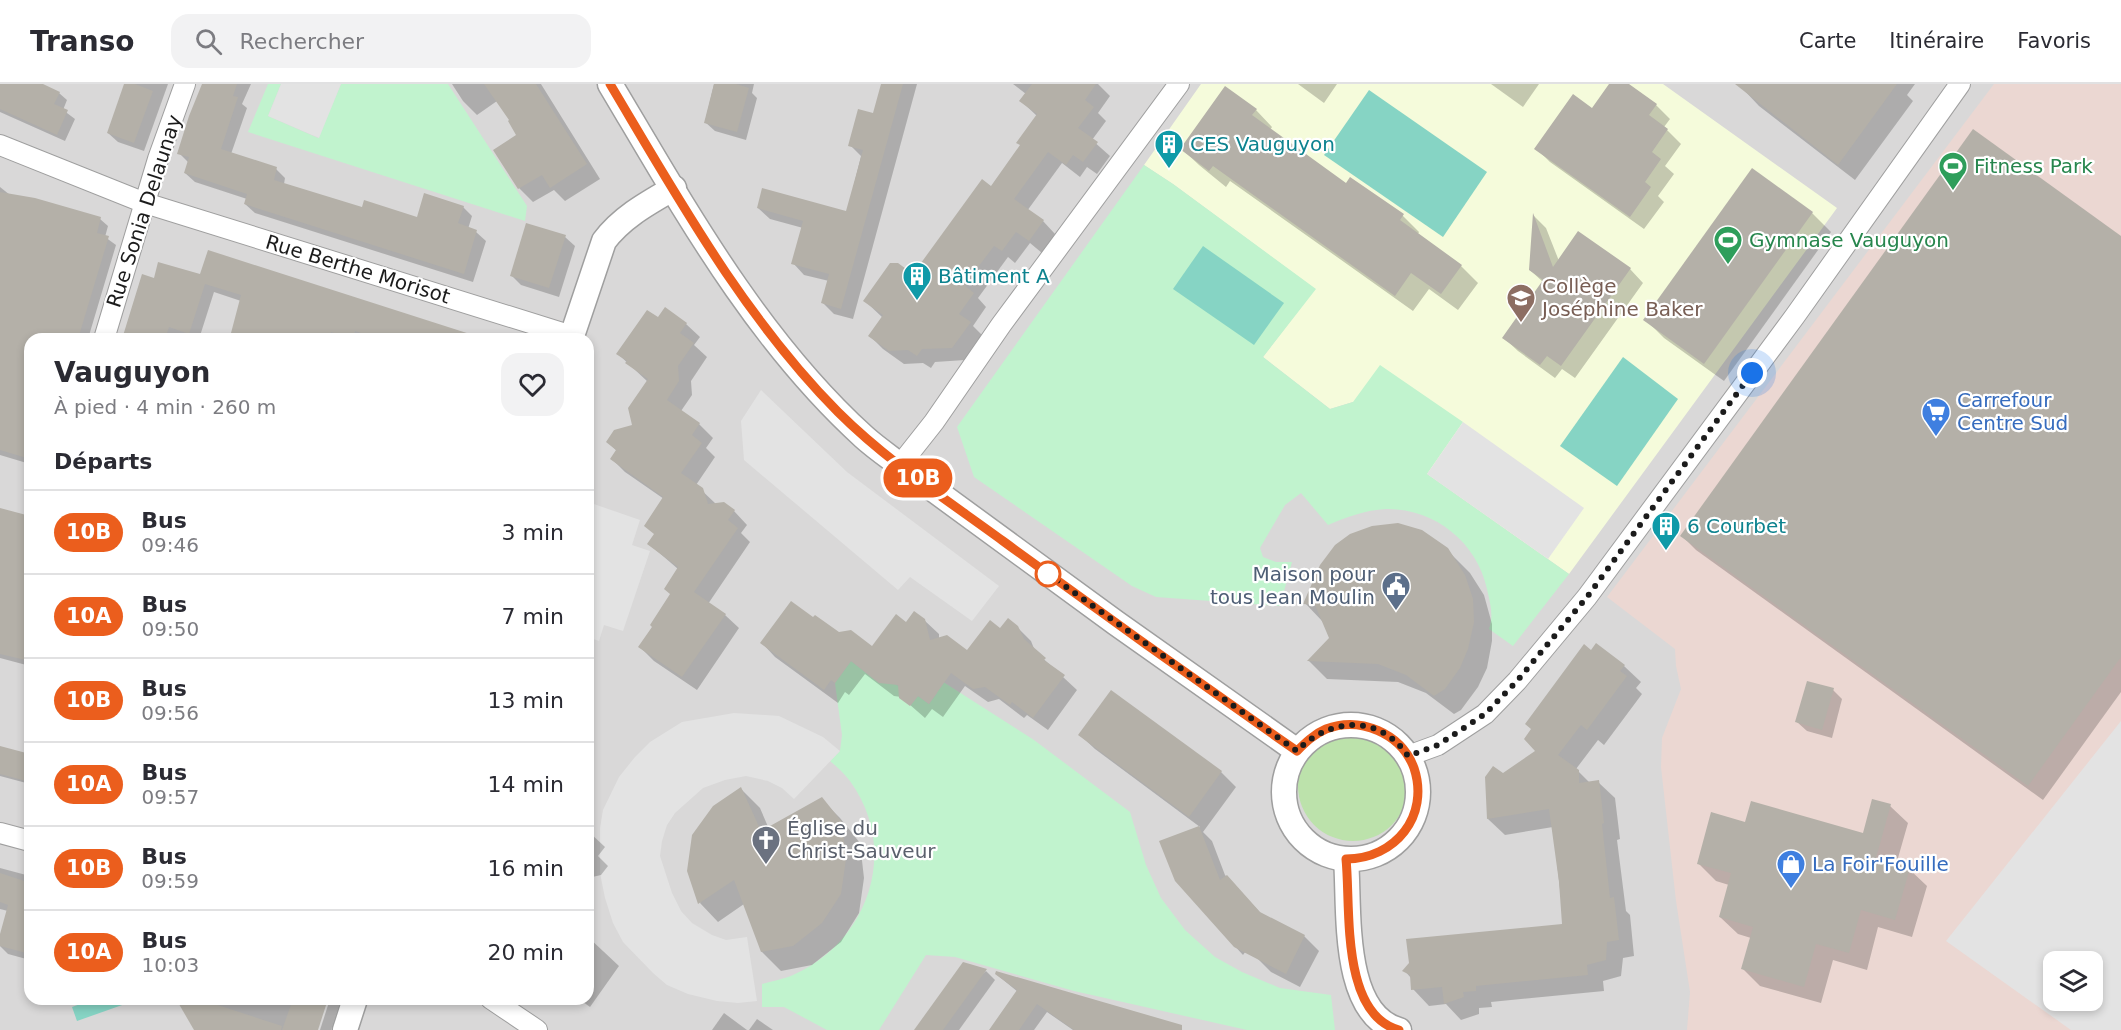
<!DOCTYPE html>
<html lang="fr">
<meta charset="utf-8">
<style>
body{margin:0;font-family:"DejaVu Sans",sans-serif;background:#f2f2f3;color:#2b2b33;height:100vh;display:flex;flex-direction:column;font-size:22px;white-space:nowrap}
*{box-sizing:border-box;margin:0}
p{font-size:20px;color:#7c7c81}
.icon{flex:none;width:33px;height:33px;fill:none;stroke:currentColor;stroke-width:2;stroke-linecap:round;stroke-linejoin:round}
.map{position:relative;flex:1;overflow:hidden}
.panel{position:absolute;left:24px;top:249px;width:570px;height:672px;display:flex;flex-direction:column;background:#fff;border-radius:18px;box-shadow:0 3px 9px #0003}
.panel>*{flex:none}
.badge{padding:0 12px;border-radius:20px;font-size:21px;line-height:39px}
.tools{position:absolute;left:2043px;top:867px;display:grid;gap:12px}
.tools a{display:grid;place-items:center;width:60px;height:60px;border-radius:12px;background:#fff;box-shadow:0 3px 9px #0003;font-size:30px}
.you{position:absolute;width:30px;height:30px;margin:-15px;border:4px solid #fff;border-radius:50%;background:#1a73e8;box-shadow:0 0 0 9px #1a73e833}
.map>.badge{position:absolute;translate:-50% -50%;box-shadow:0 0 0 3px #fff}
h2{padding:0 30px;font-size:22px;line-height:54px}
.round{display:grid;place-items:center;flex:none;width:63px;height:63px;border-radius:18px;background:#f2f2f3}
.overview{display:flex;align-items:center;justify-content:space-between;height:102px;padding:0 30px}
h1{font-size:28px;font-weight:700;line-height:45px}
ul{padding:0;list-style:none}
li{display:flex;align-items:center;gap:18px;height:84px;padding:0 30px;border-top:2px solid #e1e1e2}
li div{flex:1}
li b{display:block;font-size:22px}
li em{font-style:normal}
li .badge{min-width:66px;font-weight:700;text-align:center}
header{display:flex;align-items:center;gap:36px;box-sizing:border-box;height:84px;padding:0 30px;background:#fff;border-bottom:2px solid #e1e1e2}
header strong{font-size:28px}
nav{display:flex;gap:33px;margin-inline-start:auto;font-size:21px}
.search{width:420px;height:54px;background:#f2f2f3;display:flex;align-items:center;gap:15px;box-sizing:border-box;padding:0 21px;border-radius:18px;color:#7c7c81;font-size:22px}
.map>svg:first-child{display:block}
.residential{fill:#d9d8d8;fill-rule:evenodd}
.commercial{fill:#ebd7d2;fill-rule:evenodd}
.education{fill:#f5fbdb}
.grass{fill:#bce2ab}
.park{fill:#c1f3ce}
.pitch{fill:#86d4c4}
.parking{fill:#e3e3e3;fill-rule:evenodd}
.shadow{fill:#0003}
.building{fill:#b4b0a8}
.lines{fill:none;stroke-linecap:round;stroke-linejoin:round}
.minor-casing{stroke:#9f9f9f;stroke-width:22}
.tertiary-casing{stroke:#9f9f9f;stroke-width:27}
.minor{stroke:#fff;stroke-width:20}
.tertiary{stroke:#fff;stroke-width:24}
.line-casing{stroke:#fff;stroke-width:14}
.line{stroke:#eb5e1d;stroke-width:9}
.walk{stroke:#1b1b1b;stroke-width:6;stroke-dasharray:0 10.8}
.stop-dot{fill:#fff;stroke:#eb5e1d;stroke-width:3}
.labels{text-anchor:middle;dominant-baseline:central;stroke-width:4.5;stroke-linejoin:round;paint-order:stroke}
.culture-label{font-size:20px;fill:#0d838f;stroke:#fff;text-anchor:start}
.leisure-label{font-size:20px;fill:#27864d;stroke:#fff;text-anchor:start}
.street-label{font-size:20px;fill:#1b1b1b;stroke:#fff}
.education-label{font-size:20px;fill:#785e54;stroke:#fff;text-anchor:start}
.shop-label{font-size:20px;fill:#366cbe;stroke:#fff;text-anchor:start}
.service-label{font-size:20px;fill:#4e5e75;stroke:#fff;text-anchor:end}
.worship-label{font-size:20px;fill:#5b616d;stroke:#fff;text-anchor:start}
</style>
<header>
<strong>Transo</strong>
<div class="search"><svg class="icon" aria-label="search" viewBox="0 0 24 24"><circle cx="10" cy="10" r="6"/><path d="M15 15l6 6"/></svg>Rechercher</div>
<nav><a>Carte</a><a>Itinéraire</a><a>Favoris</a></nav>
</header>
<div class="map">
<svg width="2121" height="946" viewBox="0 0 2121 946">
<rect width="100%" height="100%" fill="#eceae1"/>
<path class="residential" d="M0,0H2121V946H0ZM30,255H588V915H30ZM2054,878H2092V916H2054Z"/>
<path class="commercial" d="M1994,0H2121V946H1687L1690,908L1676,817L1661,683L1662,654L1681,605L1676,582L1675,565L1607,513ZM2054,878H2092V916H2054Z"/>
<polygon class="education" points="1201,0 1663,0 1837,124 1569,490 1427,390 1353,318 1330,325 1263,273 1315,205 1173,100 1144,81"/>
<circle class="grass" cx="1353" cy="702" r="55"/>
<g class="park">
<polygon points="268,0 281,0 268,32 318,54 341,0 448,0 527,122 525,137 248,48"/>
<path d="M1144,81L1173,100L1316,205L1263,273L1330,325L1353,318L1380,281L1463,338L1427,390L1569,490L1513,562L1489,545C1494,531 1490,519 1487,505C1477,458 1434,424 1386,425C1365,426 1347,433 1328,441L1301,409L1285,421L1260,464L1263,473L1276,478H1292L1280,522L1156,513L1132,502L974,393L957,343Z"/>
<path d="M851,577L879,599L888,595L901,604L910,622L918,612L929,620L937,609V594L1034,656L1130,728L1146,781L1161,814L1185,846L1215,873L1242,888L1280,904L1331,911L1335,946H1247L1074,907L955,873L926,871L879,946H827L784,923H762V900C772,897 784,895 793,891C869,857 900,766 850,697C844,689 837,683 830,677L840,667L842,651L835,599Z"/>
</g>
<g class="pitch">
<polygon points="1369,6 1487,88 1443,153 1324,71"/>
<polygon points="1203,162 1284,219 1254,261 1173,205"/>
<polygon points="1623,273 1678,315 1617,402 1560,362"/>
<polygon points="94,915 123,915 125,920 77,937 72,923"/>
</g>
<g class="parking">
<polygon points="281,0 341,0 319,54 268,32"/>
<polygon points="761,306 847,388 999,502 972,537 910,493 898,506 744,376 741,337"/>
<polygon points="1463,338 1584,424 1548,475 1427,390"/>
<polygon points="588,418 640,436 632,461 650,467 623,547 604,541 599,557 588,553"/>
<polygon points="734,629 779,632 823,653 840,667 794,715 782,704 768,697 746,692 725,696 703,704 675,729 667,741 662,757 660,772 672,809 681,827 692,839 712,851 726,856 747,853 757,917 738,919 717,917 688,910 667,901 653,889 623,858 613,839 605,814 600,789 600,744 603,726 619,693 635,673 650,658 682,638"/>
<path d="M2121,637V946H2071L1946,857ZM2054,878H2092V916H2054Z"/>
</g>
<g class="shadow">
<polygon points="0,0 41,0 59,9 67,16 63,26 75,35 65,57 0,28"/>
<polygon points="126,0 168,0 144,67 118,58 108,49"/>
<polygon points="203,0 251,0 242,20 247,24 231,70 276,85 285,94 284,100 363,125 418,135 463,123 472,132 468,145 476,148 486,157 473,198 255,129 245,120 247,115 195,98 185,89 189,79 179,69"/>
<polygon points="452,0 541,0 600,95 565,117 554,106 533,118 519,104 518,52 511,37 497,17 477,31 463,17"/>
<polygon points="714,0 754,0 752,9 757,14 746,56 715,47 705,38"/>
<polygon points="883,0 917,0 853,235 834,230 823,219 829,197 804,191 793,179 803,144 770,135 758,124 847,129 861,72 850,61 874,31"/>
<polygon points="1013,0 1098,0 1110,12 1098,29 1106,37 1092,56 1110,72 1097,90 1087,83 1080,93 1062,79 1027,127 1043,137 1055,150 1042,169 1030,159 1015,179 1008,173 978,214 986,223 973,242 983,252 965,276 935,278 931,284 923,279 904,280 883,265 870,252 883,234 865,217 913,192 992,104 1022,62 1037,32 1021,17 1026,10"/>
<polygon points="1298,0 1337,0 1324,19"/>
<polygon points="1491,0 1539,0 1523,23"/>
<polygon points="1614,0 1626,0 1656,21 1670,35 1664,43 1681,60 1665,82 1674,90 1658,112 1664,118 1644,145 1550,78 1536,64 1593,26"/>
<polygon points="1747,0 1915,0 1907,11 1913,17 1855,96 1759,22 1743,5"/>
<polygon points="1256,26 1272,43 1270,46 1346,101 1403,132 1419,148 1418,150 1461,182 1478,199 1458,226 1429,205 1413,227 1230,97 1226,103 1199,81 1182,65"/>
<polygon points="1753,86 1812,129 1831,148 1724,297 1664,254 1645,235"/>
<polygon points="0,103 10,111 100,135 108,142 105,153 116,161 88,255 46,255 28,206 30,380 0,371"/>
<polygon points="1534,132 1546,144 1559,177 1630,185 1643,199 1575,294 1562,285 1555,294 1518,267 1504,254 1543,198 1530,186"/>
<polygon points="565,153 575,162 559,213 521,201 511,191"/>
<polygon points="2121,154 2121,608 2043,716 1696,466 1682,452"/>
<polygon points="208,168 482,255 336,255 316,249 314,255 239,255 233,248 241,217 214,208 199,255 189,255 178,251 177,255 125,255 155,196 201,191"/>
<polygon points="658,235 686,240 700,253 694,261 707,273 691,297 692,311 681,327 699,340 713,354 706,364 715,373 696,401 716,420 734,427 747,441 741,449 750,458 708,520 725,531 739,544 697,606 654,577 640,563 672,511 678,485 649,460 655,451 664,415 625,388 612,375 617,367 608,358 634,342 648,298 618,270"/>
<polygon points="0,426 30,433 30,582 0,574"/>
<polygon points="1450,469 1470,489 1484,511 1492,540 1492,557 1487,584 1478,603 1461,626 1454,630 1426,609 1398,598 1327,595 1309,577 1331,555 1323,538 1305,519"/>
<polygon points="814,535 838,550 873,564 906,540 924,536 939,550 939,555 967,568 1000,546 1017,543 1031,557 1035,567 1077,606 1048,646 1027,631 1024,634 999,615 988,618 965,602 943,633 932,625 925,634 901,613 894,612 865,590 849,611 845,608 838,619 775,573 762,559"/>
<polygon points="1591,568 1624,582 1641,598 1636,604 1642,610 1604,661 1598,656 1576,685 1590,699 1598,698 1615,714 1620,755 1617,756 1626,827 1630,831 1634,872 1623,874 1621,892 1603,897 1604,907 1491,918 1492,923 1479,924 1479,930 1461,936 1446,920 1429,922 1413,905 1411,894 1404,886 1564,841 1553,743 1505,751 1488,735 1503,690 1538,667"/>
<polygon points="1833,606 1842,615 1832,654 1807,647 1797,638"/>
<polygon points="1112,608 1221,688 1236,703 1203,748 1212,757 1225,791 1268,837 1243,871 1231,858 1161,758 1200,743 1095,665 1080,651"/>
<polygon points="0,664 30,671 30,700 0,692"/>
<polygon points="741,705 760,724 769,745 821,715 840,734 860,759 864,794 859,829 841,858 812,881 781,887 762,868 744,820 718,838 700,819"/>
<polygon points="1890,722 1908,739 1896,781 1909,785 1927,802 1912,853 1878,843 1867,886 1833,876 1821,919 1760,902 1743,885 1751,854 1738,850 1720,833 1729,801 1716,797 1698,779 1746,739 1864,751"/>
<polygon points="588,747 605,763 598,772 608,782 601,791 588,794"/>
<polygon points="0,784 30,792 30,876 8,870 0,862 0,855 8,827 0,825"/>
<polygon points="1278,839 1304,852 1319,867 1300,903 1271,888 1257,874"/>
<polygon points="588,853 619,882 590,923 579,915 588,915"/>
<polygon points="986,887 995,896 959,946 916,946"/>
<polygon points="996,890 1180,946 1073,946 1047,928 1034,946 991,946 1018,908"/>
<polygon points="170,915 326,915 317,946 195,946 179,917"/>
<polygon points="330,915 341,915 331,946 320,946"/>
<polygon points="724,929 747,946 712,946"/>
<polygon points="757,935 773,946 749,946"/>
</g>
<g class="building">
<polygon points="0,0 43,0 60,8 54,20 68,26 57,51 0,25"/>
<polygon points="124,0 135,0 153,7 134,59 107,49"/>
<polygon points="202,0 237,0 233,12 238,13 221,65 277,83 274,96 362,123 364,116 417,133 424,109 464,122 458,139 477,146 464,190 244,120 247,110 184,89 189,73 177,70 189,32"/>
<polygon points="484,0 536,0 587,80 550,104 542,91 518,105 493,66 516,51 508,37 509,36"/>
<polygon points="714,0 736,0 749,4 737,48 704,39"/>
<polygon points="881,0 903,0 841,225 821,219 829,190 791,180 803,137 757,124 762,104 846,127 863,66 848,62 858,25 873,29"/>
<polygon points="1032,0 1096,0 1085,16 1094,23 1078,44 1098,58 1083,78 1073,71 1066,81 1048,68 1014,115 1044,136 1029,157 1016,148 1002,167 994,162 972,191 965,202 974,209 959,230 971,238 952,264 922,265 917,272 908,266 889,267 868,252 883,231 863,217 890,179 898,179 913,190 982,95 991,102 1020,61 1016,59 1037,30 1019,17"/>
<polygon points="1609,0 1629,0 1657,20 1649,31 1668,45 1652,68 1661,75 1645,98 1651,103 1630,133 1534,65 1573,10 1592,24"/>
<polygon points="1735,0 1897,0 1838,81"/>
<polygon points="1225,2 1257,25 1252,31 1346,99 1350,93 1404,130 1400,136 1462,181 1441,210 1411,189 1395,212 1213,82 1209,87 1180,65"/>
<polygon points="1973,45 2121,152 2121,573 2028,702 1680,452"/>
<polygon points="1752,84 1813,128 1704,280 1643,236"/>
<polygon points="0,108 35,114 101,133 97,149 109,152 78,255 30,255 30,375 0,366"/>
<polygon points="1533,129 1553,183 1578,147 1631,184 1561,282 1547,272 1540,281 1502,254 1543,196 1529,186"/>
<polygon points="526,139 566,151 549,204 510,192"/>
<polygon points="208,166 473,251 472,255 380,255 355,247 353,255 331,248 330,255 256,255 231,249 241,211 205,200 189,250 169,243 165,255 122,255 142,190 154,194 158,178 200,190"/>
<polygon points="665,223 687,239 680,249 694,259 678,282 679,297 667,316 700,339 692,351 702,359 681,389 703,404 708,420 724,418 735,426 728,436 738,444 694,508 726,530 682,593 638,563 652,543 650,541 670,510 664,505 678,483 647,460 654,450 644,442 663,413 610,375 616,366 606,358 614,346 632,341 628,324 648,295 625,279 627,277 616,270 647,226 658,233"/>
<polygon points="0,424 30,432 30,479 28,487 30,487 30,577 0,570"/>
<polygon points="1398,439 1422,446 1448,464 1465,491 1473,515 1474,538 1468,565 1460,584 1445,605 1434,612 1406,591 1378,580 1307,577 1329,554 1315,521 1303,520 1320,481 1335,461 1350,450 1372,442"/>
<polygon points="791,517 813,533 815,531 839,548 851,546 872,562 896,530 906,538 914,527 925,535 930,556 947,551 967,566 990,536 1000,544 1008,534 1018,542 1024,555 1046,574 1044,576 1065,591 1033,634 1012,618 1010,621 985,603 973,605 951,589 929,620 918,612 910,622 899,614 898,601 879,599 851,577 835,599 831,596 824,606 760,559"/>
<polygon points="1596,559 1625,581 1620,587 1627,592 1587,646 1581,641 1558,671 1579,686 1579,699 1599,696 1604,739 1602,740 1610,814 1614,813 1619,856 1607,858 1606,876 1587,881 1588,891 1476,902 1476,907 1463,908 1464,913 1444,920 1442,903 1411,906 1410,891 1402,887 1409,879 1406,855 1562,840 1559,798 1549,725 1487,735 1485,693 1493,682 1503,689 1535,667 1524,655 1531,645 1525,640 1584,560 1591,566"/>
<polygon points="1807,597 1834,604 1822,646 1795,638"/>
<polygon points="1111,606 1222,687 1189,733 1078,651"/>
<polygon points="0,662 30,670 30,698 0,690"/>
<polygon points="741,703 761,747 822,713 842,738 846,775 841,810 822,839 793,862 761,868 734,796 698,820 687,787 692,751 713,722"/>
<polygon points="1872,715 1891,720 1876,774 1910,784 1895,836 1861,826 1849,869 1816,860 1804,903 1741,885 1753,843 1719,833 1731,789 1697,780 1711,728 1745,738 1751,717 1863,749"/>
<polygon points="1199,742 1220,796 1227,791 1260,828 1305,851 1286,890 1234,863 1175,797 1159,757"/>
<polygon points="0,789 30,799 30,870 0,862 0,850 8,821 0,818"/>
<polygon points="963,878 987,885 943,946 914,946"/>
<polygon points="996,887 1182,941 1182,946 1074,946 1037,920 1019,946 989,946 1017,906 995,890"/>
<polygon points="176,915 199,915 282,942 281,946 194,946"/>
<polygon points="293,915 328,915 318,946 282,946"/>
</g>
<g class="lines">
<g class="minor-casing">
<g id="minor">
<polyline points="0,61 145,119 572,252"/>
<polyline points="104,255 158,75 185,0"/>
<polyline points="900,381 934,338 1001,241 1179,0"/>
<polyline points="1408,672 1438,661 1485,630 1517,597 1587,513 1795,232 1960,0"/>
<polyline points="0,749 30,757"/>
<polyline points="491,915 537,946"/>
</g>
</g>
<g class="tertiary-casing">
<g id="tertiary">
<path d="M610,0C684,124 756,255 864,353C875,363 888,372 900,381L1116,539L1297,667"/>
<path d="M571,255L604,157C622,133 648,119 674,104"/>
<circle cx="1351" cy="708" r="67"/>
<path d="M1346,775C1350,823 1340,930 1399,946"/>
<polyline points="345,946 355,915"/>
</g>
</g>
<use href="#minor" class="minor"/>
<use href="#tertiary" class="tertiary"/>
</g>
<g class="lines">
<g class="line-casing">
<path id="line" d="M610,0C678,114 744,233 838,328C887,377 947,416 1003,457C1100,528 1198,598 1297,667C1305,659 1314,650 1326,645C1360,632 1401,649 1414,684C1430,732 1395,775 1346,775C1351,823 1340,930 1399,946"/>
</g>
<use href="#line" class="line"/>
<path class="walk" d="M1048,490L1044,487L1297,667C1329,634 1379,629 1408,672L1438,661L1485,630L1517,597L1587,513L1752,289"/>
</g>
<defs>
<g id="building-pin" transform="scale(1.5)"><path d="M0 17L-7.5 6A9.5 9.5 0 1 1 7.5 6Z" fill="#0f9aa8" stroke="#fff"/><path d="M-4-6H4V6H1V3H-1V6H-4ZM-2.5-4.3h1.7v1.8h-1.7ZM.8-4.3h1.7v1.8H.8ZM-2.5-1h1.7V.8h-1.7ZM.8-1h1.7V.8H.8Z" fill="#fff"/></g>
<g id="stadium-pin" transform="scale(1.5)"><path d="M0 17L-7.5 6A9.5 9.5 0 1 1 7.5 6Z" fill="#2e9e5b" stroke="#fff"/><path d="M0-5a6.5 5 0 1 0 0 10a6.5 5 0 1 0 0-10ZM-3.5-1.8h7v3.6h-7Z" fill="#fff"/></g>
<g id="school-pin" transform="scale(1.5)"><path d="M0 17L-7.5 6A9.5 9.5 0 1 1 7.5 6Z" fill="#8d6e63" stroke="#fff"/><path d="M0-5L7-2L0 1L-7-2ZM-4 1L0 2.5L4 1V4Q0 6-4 4Z" fill="#fff"/></g>
<g id="supermarket-pin" transform="scale(1.5)"><path d="M0 17L-7.5 6A9.5 9.5 0 1 1 7.5 6Z" fill="#3f7fe0" stroke="#fff"/><path d="M-6-5.5h2.5l.6 2H6L4.5 2H-2.5L-4.4-4H-6ZM-1.5 3.2a1.3 1.3 0 1 0 .1 0ZM3 3.2a1.3 1.3 0 1 0 .1 0Z" fill="#fff"/></g>
<g id="civic-pin" transform="scale(1.5)"><path d="M0 17L-7.5 6A9.5 9.5 0 1 1 7.5 6Z" fill="#5c6f8a" stroke="#fff"/><path d="M-.6-6.5H3V-4.5H.6V-3L4-1V1h2V6H-6V1h2V-1L-.6-3ZM-1.2 2.5V6h2.4V2.5Z" fill="#fff"/></g>
<g id="church-pin" transform="scale(1.5)"><path d="M0 17L-7.5 6A9.5 9.5 0 1 1 7.5 6Z" fill="#6b7280" stroke="#fff"/><path d="M-1.2-6h2.4v3.5h3.3v2.4h-3.3V6h-2.4V-.1h-3.3v-2.4h3.3Z" fill="#fff"/></g>
<g id="shop-pin" transform="scale(1.5)"><path d="M0 17L-7.5 6A9.5 9.5 0 1 1 7.5 6Z" fill="#3f7fe0" stroke="#fff"/><path d="M-5-2.5h2.3a2.7 3.5 0 0 1 5.4 0H5L5.5 6h-11ZM-1.5-2.5h3a1.5 2.3 0 0 0-3 0Z" fill="#fff"/></g>
</defs>
<g fill-rule="evenodd">
<use href="#building-pin" x="1169" y="60"/>
<use href="#stadium-pin" x="1953" y="82"/>
<use href="#stadium-pin" x="1728" y="156"/>
<use href="#building-pin" x="917" y="192"/>
<use href="#school-pin" x="1521" y="214"/>
<use href="#supermarket-pin" x="1936" y="328"/>
<use href="#building-pin" x="1666" y="442"/>
<use href="#civic-pin" x="1396" y="502"/>
<use href="#church-pin" x="766" y="756"/>
<use href="#shop-pin" x="1791" y="780"/>
</g>
<circle class="stop-dot" cx="1048" cy="490" r="12"/>
<g class="labels">
<g class="culture-label">
<text x="1190" y="60">CES Vauguyon</text>
<text x="938" y="192">Bâtiment A</text>
<text x="1687" y="442">6 Courbet</text>
</g>
<g class="leisure-label">
<text x="1974" y="82">Fitness Park</text>
<text x="1749" y="156">Gymnase Vauguyon</text>
</g>
<g class="street-label">
<text transform="translate(144 127) rotate(-72)">Rue Sonia Delaunay</text>
<text transform="translate(358 185) rotate(17)">Rue Berthe Morisot</text>
</g>
<g class="education-label">
<text x="1542" y="202">Collège<tspan x="1542" dy="23">Joséphine Baker</tspan></text>
</g>
<g class="shop-label">
<text x="1957" y="316">Carrefour<tspan x="1957" dy="23">Centre Sud</tspan></text>
<text x="1812" y="780">La Foir'Fouille</text>
</g>
<g class="service-label">
<text x="1375" y="490">Maison pour<tspan x="1375" dy="23">tous Jean Moulin</tspan></text>
</g>
<g class="worship-label">
<text x="787" y="744">Église du<tspan x="787" dy="23">Christ-Sauveur</tspan></text>
</g>
</g>
</svg>
<div class="tools">
<a><svg class="icon" aria-label="layers" viewBox="0 0 24 24"><path d="M12 4l9 5-9 5-9-5zM3 14l9 5 9-5"/></svg></a>
</div>
<div class="you" style="left:1752px;top:289px"></div>
<b class="badge" style="left:918px;top:394px;background:#eb5e1d;color:#fff">10B</b>
<section class="panel">
<div class="overview"><div><h1>Vauguyon</h1><p>À pied · 4 min · 260 m</p></div><a class="round"><svg class="icon" aria-label="heart" viewBox="0 0 24 24"><path d="M12 20l-8-8c-3-5 5-10 8-4 3-6 11-1 8 4z"/></svg></a></div>
<h2>Départs</h2>
<ul>
<li><span class="badge" style="background:#eb5e1d;color:#fff">10B</span><div><b>Bus</b><p>09:46</p></div><em>3 min</em></li>
<li><span class="badge" style="background:#eb5e1d;color:#fff">10A</span><div><b>Bus</b><p>09:50</p></div><em>7 min</em></li>
<li><span class="badge" style="background:#eb5e1d;color:#fff">10B</span><div><b>Bus</b><p>09:56</p></div><em>13 min</em></li>
<li><span class="badge" style="background:#eb5e1d;color:#fff">10A</span><div><b>Bus</b><p>09:57</p></div><em>14 min</em></li>
<li><span class="badge" style="background:#eb5e1d;color:#fff">10B</span><div><b>Bus</b><p>09:59</p></div><em>16 min</em></li>
<li><span class="badge" style="background:#eb5e1d;color:#fff">10A</span><div><b>Bus</b><p>10:03</p></div><em>20 min</em></li>
</ul>
</section>
</div>
